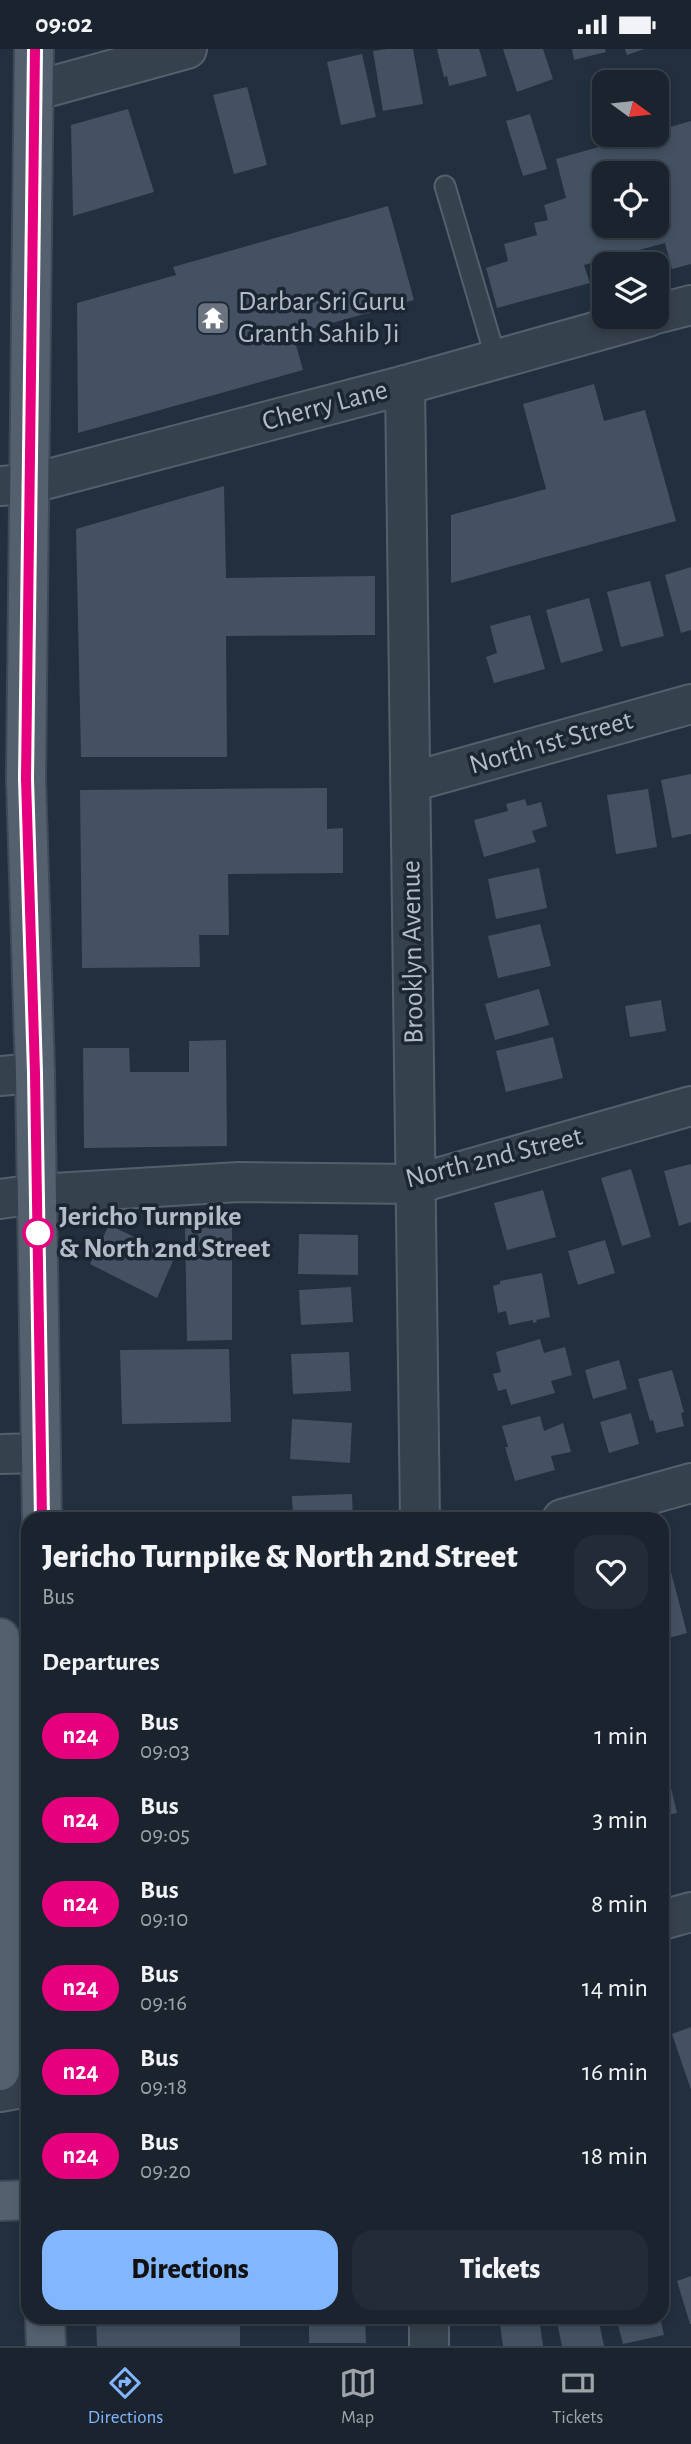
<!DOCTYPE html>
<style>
body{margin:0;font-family:"Alegreya Sans",sans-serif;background:#232b36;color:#f1f3f6;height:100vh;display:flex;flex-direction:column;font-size:26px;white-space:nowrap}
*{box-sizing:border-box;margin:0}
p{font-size:23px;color:#9fa4aa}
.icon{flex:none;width:38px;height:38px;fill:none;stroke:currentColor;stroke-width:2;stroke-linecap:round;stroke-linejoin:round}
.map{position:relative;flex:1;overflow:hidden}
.sheet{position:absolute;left:21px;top:1463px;width:648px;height:812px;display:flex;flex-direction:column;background:#1a232e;border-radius:21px;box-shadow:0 4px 10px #0003,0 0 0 2px #38404a}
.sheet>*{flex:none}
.badge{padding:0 14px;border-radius:23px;font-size:24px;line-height:46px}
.needle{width:46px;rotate:105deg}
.fabs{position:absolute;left:592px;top:21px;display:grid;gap:14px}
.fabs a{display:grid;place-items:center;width:77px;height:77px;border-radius:14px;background:#1a232e;box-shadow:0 4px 10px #0003,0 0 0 2px #38404a;font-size:35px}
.map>.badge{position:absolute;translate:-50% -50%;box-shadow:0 0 0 4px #fff}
h2{padding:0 21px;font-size:26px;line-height:63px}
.round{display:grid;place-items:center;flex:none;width:74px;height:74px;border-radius:21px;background:#232b36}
.head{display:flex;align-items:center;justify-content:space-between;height:119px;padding:0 21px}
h1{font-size:33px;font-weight:800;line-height:52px}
.cta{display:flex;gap:14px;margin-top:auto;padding:14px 21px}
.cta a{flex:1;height:80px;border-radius:21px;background:#82b6fe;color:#111;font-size:28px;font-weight:800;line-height:80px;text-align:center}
.cta a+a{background:#232b36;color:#f1f3f6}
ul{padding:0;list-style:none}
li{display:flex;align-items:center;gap:21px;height:84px;padding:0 21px}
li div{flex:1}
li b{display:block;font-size:26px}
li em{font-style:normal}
li .badge{min-width:77px;font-weight:700;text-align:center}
.status{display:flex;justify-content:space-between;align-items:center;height:49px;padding:0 35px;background:#1a232e;direction:ltr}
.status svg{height:19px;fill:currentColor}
.tabs{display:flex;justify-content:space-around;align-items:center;height:98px;border-top:2px solid #38404a;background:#1a232e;font-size:19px;color:#9fa4aa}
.tabs a{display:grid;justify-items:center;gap:4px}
.tabs .selected{color:#82b6fe}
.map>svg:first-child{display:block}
.building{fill:#435162;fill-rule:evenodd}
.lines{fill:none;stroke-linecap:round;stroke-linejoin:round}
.service-casing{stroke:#545f6c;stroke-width:23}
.minor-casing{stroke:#545f6c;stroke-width:42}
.primary-casing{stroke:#3f4a57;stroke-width:42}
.service{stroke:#36414e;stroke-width:19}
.minor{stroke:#36414e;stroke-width:38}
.primary{stroke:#54606e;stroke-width:38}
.line-casing{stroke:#fff;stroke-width:16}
.line{stroke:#e6007e;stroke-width:10}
.stop-dot{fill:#fff;stroke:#e6007e;stroke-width:3.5}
.labels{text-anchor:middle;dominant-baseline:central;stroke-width:7;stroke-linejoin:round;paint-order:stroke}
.poi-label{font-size:28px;fill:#b2bcc9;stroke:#1b2633;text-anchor:start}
.street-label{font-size:28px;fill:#b2bcc9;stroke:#1b2633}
.stop-label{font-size:28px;font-weight:bold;fill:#b2bcc9;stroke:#1b2633;text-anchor:start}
</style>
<div class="status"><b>09:02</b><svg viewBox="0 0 49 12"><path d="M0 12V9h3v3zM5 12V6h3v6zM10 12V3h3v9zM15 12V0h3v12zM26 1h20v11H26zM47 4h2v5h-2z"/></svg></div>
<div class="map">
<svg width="691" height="2297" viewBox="0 0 691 2297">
<rect width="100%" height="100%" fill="#222f3e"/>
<g class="building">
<polygon points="387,0 413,0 423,55 383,62 373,2"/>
<polygon points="437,0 479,0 487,27 449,37 447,27 444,28"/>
<polygon points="503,0 543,0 553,30 517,43"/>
<polygon points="572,0 605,0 606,3 574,11"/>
<polygon points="625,0 644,0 627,6"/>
<polygon points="362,5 376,68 341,76 327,13"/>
<polygon points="247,38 267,116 234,125 213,46"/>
<polygon points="128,60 154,143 73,167 71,76"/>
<polygon points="530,65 547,120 523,127 506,72"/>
<path d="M691,72V215L672,220L665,194L584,216L590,234L497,259L486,219L508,212L504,195L537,186L534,174L548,171L544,156L566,149L556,110L642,86H656V82ZM604,124H656V177H604Z"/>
<polygon points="388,157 414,251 293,285 303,321 78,384 77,254 176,226 173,218"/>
<polygon points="594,335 604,372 645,361 676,472 451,534 451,466 546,440 523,355"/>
<polygon points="224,437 226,529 375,527 375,586 226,587 227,708 81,708 76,480"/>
<polygon points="691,518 691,581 681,584 665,526"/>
<polygon points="650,532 664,587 621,598 607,543"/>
<polygon points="589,549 603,602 561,614 546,561"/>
<polygon points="530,566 545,620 494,634 486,608 497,604 490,577"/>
<polygon points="691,725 691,785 672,789 661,731"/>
<polygon points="327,739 327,780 343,779 343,824 228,825 229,886 199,886 200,918 82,919 80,741"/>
<polygon points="648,740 657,798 616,805 607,746"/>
<polygon points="525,750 527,757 541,753 547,777 532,782 536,793 484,808 474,771 508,762 506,755"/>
<polygon points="539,819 547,859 496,870 488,830"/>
<polygon points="540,875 551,917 498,929 488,887"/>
<polygon points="539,940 549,976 495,991 485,955"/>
<polygon points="661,951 666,982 630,988 625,957"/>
<polygon points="553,988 563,1029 506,1043 496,1002"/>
<polygon points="226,991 227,1097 84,1099 83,999 129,999 130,1023 189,1023 189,992"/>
<polygon points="691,1115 691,1173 679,1177 664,1122"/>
<polygon points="631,1120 651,1188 622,1197 601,1129"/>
<polygon points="543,1141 556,1188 507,1201 494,1154"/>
<polygon points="109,1176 175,1207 157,1249 90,1215"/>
<polygon points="232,1176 232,1291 187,1292 185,1177"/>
<polygon points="299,1185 358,1186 358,1226 298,1225"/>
<polygon points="605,1191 615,1224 578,1236 568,1202"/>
<polygon points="542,1224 550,1268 536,1271 537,1273 533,1274 533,1271 509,1276 506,1262 498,1264 493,1237 500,1235 500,1232"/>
<polygon points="351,1238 353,1273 301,1276 299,1241"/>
<polygon points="540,1290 544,1304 565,1298 572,1326 551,1332 555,1344 511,1356 506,1340 498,1342 493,1325 501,1323 496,1303"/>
<polygon points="229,1300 231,1373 122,1375 120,1301"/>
<polygon points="349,1303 351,1342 293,1345 291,1305"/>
<polygon points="619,1311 627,1340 593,1350 585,1321"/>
<polygon points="672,1321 684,1363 681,1364 684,1377 656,1384 653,1371 650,1372 638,1330"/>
<polygon points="631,1364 639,1395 609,1404 600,1373"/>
<polygon points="540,1367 544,1382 563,1374 571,1403 551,1407 555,1421 515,1432 505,1398 508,1398 502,1377"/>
<polygon points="292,1370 352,1374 350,1414 290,1410"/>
<polygon points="352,1445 353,1470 293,1470 292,1447"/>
<polygon points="670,1519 687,1584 662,1591 662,1521"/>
<polygon points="665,1714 677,1764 662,1767 662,1715"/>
<polygon points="691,1978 691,2041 672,1985"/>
<polygon points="691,2227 691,2275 690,2275 677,2232"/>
<polygon points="96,2268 240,2268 240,2297 97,2297"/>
<polygon points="309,2268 365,2268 366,2294 309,2294"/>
<polygon points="499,2268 539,2268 543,2297 503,2297"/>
<polygon points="556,2268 598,2268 604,2297 562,2297"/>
<polygon points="616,2268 660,2268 664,2286 623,2295"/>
</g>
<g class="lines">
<g class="service-casing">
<polyline id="service" points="445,137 496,310"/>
</g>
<g class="minor-casing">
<g id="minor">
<polyline points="34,42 187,0"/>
<polyline points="656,265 691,256"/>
<polyline points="405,336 420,1470"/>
<polyline points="0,437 29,435 405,336 648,268"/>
<polyline points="411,733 691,655"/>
<polyline points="0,1027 35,1024"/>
<polyline points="0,1150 37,1145 239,1133 416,1135 691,1057"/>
<polyline points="0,1405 41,1404"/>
<polyline points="562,1470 691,1434"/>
<polyline points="662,1871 691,1863"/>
<polyline points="0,2043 28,2038"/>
<polyline points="429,2268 429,2297"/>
</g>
</g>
<g class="primary-casing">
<g id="primary">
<polyline points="34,0 26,730 35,1024 42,1470"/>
<polyline points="0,1589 3,1810 0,2022"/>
<polyline points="0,2152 28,2151"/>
<polyline points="45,2268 46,2297"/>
</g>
</g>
<use href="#service" class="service"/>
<use href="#minor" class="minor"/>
<use href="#primary" class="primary"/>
</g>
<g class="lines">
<g class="line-casing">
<polyline id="line" points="35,0 26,730 35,1024 42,1470"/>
</g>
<use href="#line" class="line"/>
</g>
<defs>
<g id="temple-square" transform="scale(1.75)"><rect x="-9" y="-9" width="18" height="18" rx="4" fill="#6b7280" stroke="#1b2633"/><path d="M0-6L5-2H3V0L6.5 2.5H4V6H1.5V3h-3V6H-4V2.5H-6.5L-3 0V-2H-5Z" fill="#fff"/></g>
</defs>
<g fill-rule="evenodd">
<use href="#temple-square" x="213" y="269"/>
</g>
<circle class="stop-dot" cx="38" cy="1184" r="14"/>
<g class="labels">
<g class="poi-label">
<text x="238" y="253">Darbar Sri Guru<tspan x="238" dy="32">Granth Sahib Ji</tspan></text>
</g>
<g class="street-label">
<text transform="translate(325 357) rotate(-15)">Cherry Lane</text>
<text transform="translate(551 694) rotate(-16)">North 1st Street</text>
<text transform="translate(413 903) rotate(-91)">Brooklyn Avenue</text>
<text transform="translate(494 1109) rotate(-14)">North 2nd Street</text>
</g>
<g class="stop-label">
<text x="59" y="1168">Jericho Turnpike<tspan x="59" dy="32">&amp; North 2nd Street</tspan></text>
</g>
</g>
</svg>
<div class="fabs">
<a><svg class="needle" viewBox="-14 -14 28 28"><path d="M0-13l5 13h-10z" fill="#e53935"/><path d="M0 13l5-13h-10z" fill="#9fa4aa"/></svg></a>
<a><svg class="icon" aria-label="locate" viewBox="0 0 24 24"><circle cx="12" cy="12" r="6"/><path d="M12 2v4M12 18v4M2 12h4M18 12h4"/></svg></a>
<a><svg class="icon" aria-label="layers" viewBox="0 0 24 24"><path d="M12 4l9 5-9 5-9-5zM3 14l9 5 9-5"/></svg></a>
</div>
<section class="sheet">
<div class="head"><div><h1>Jericho Turnpike &amp; North 2nd Street</h1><p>Bus</p></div><a class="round"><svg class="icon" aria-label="heart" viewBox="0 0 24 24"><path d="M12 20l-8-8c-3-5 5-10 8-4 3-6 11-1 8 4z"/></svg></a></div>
<h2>Departures</h2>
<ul>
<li><span class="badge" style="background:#e6007e;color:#fff">n24</span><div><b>Bus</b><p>09:03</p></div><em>1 min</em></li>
<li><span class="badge" style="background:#e6007e;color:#fff">n24</span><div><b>Bus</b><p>09:05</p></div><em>3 min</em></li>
<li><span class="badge" style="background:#e6007e;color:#fff">n24</span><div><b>Bus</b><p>09:10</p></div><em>8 min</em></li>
<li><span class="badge" style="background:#e6007e;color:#fff">n24</span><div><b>Bus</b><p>09:16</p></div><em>14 min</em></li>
<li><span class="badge" style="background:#e6007e;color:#fff">n24</span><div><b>Bus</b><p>09:18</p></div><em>16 min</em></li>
<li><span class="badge" style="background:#e6007e;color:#fff">n24</span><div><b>Bus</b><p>09:20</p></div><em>18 min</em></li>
</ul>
<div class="cta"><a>Directions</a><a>Tickets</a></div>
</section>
</div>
<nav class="tabs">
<a class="selected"><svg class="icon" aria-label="directions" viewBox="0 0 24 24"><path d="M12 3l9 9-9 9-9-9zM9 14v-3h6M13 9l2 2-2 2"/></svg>Directions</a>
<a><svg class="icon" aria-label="map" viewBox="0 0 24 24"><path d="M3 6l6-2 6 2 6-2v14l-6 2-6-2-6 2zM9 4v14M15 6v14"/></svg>Map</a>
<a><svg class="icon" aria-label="tickets" viewBox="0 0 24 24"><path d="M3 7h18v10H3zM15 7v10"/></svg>Tickets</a>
</nav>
